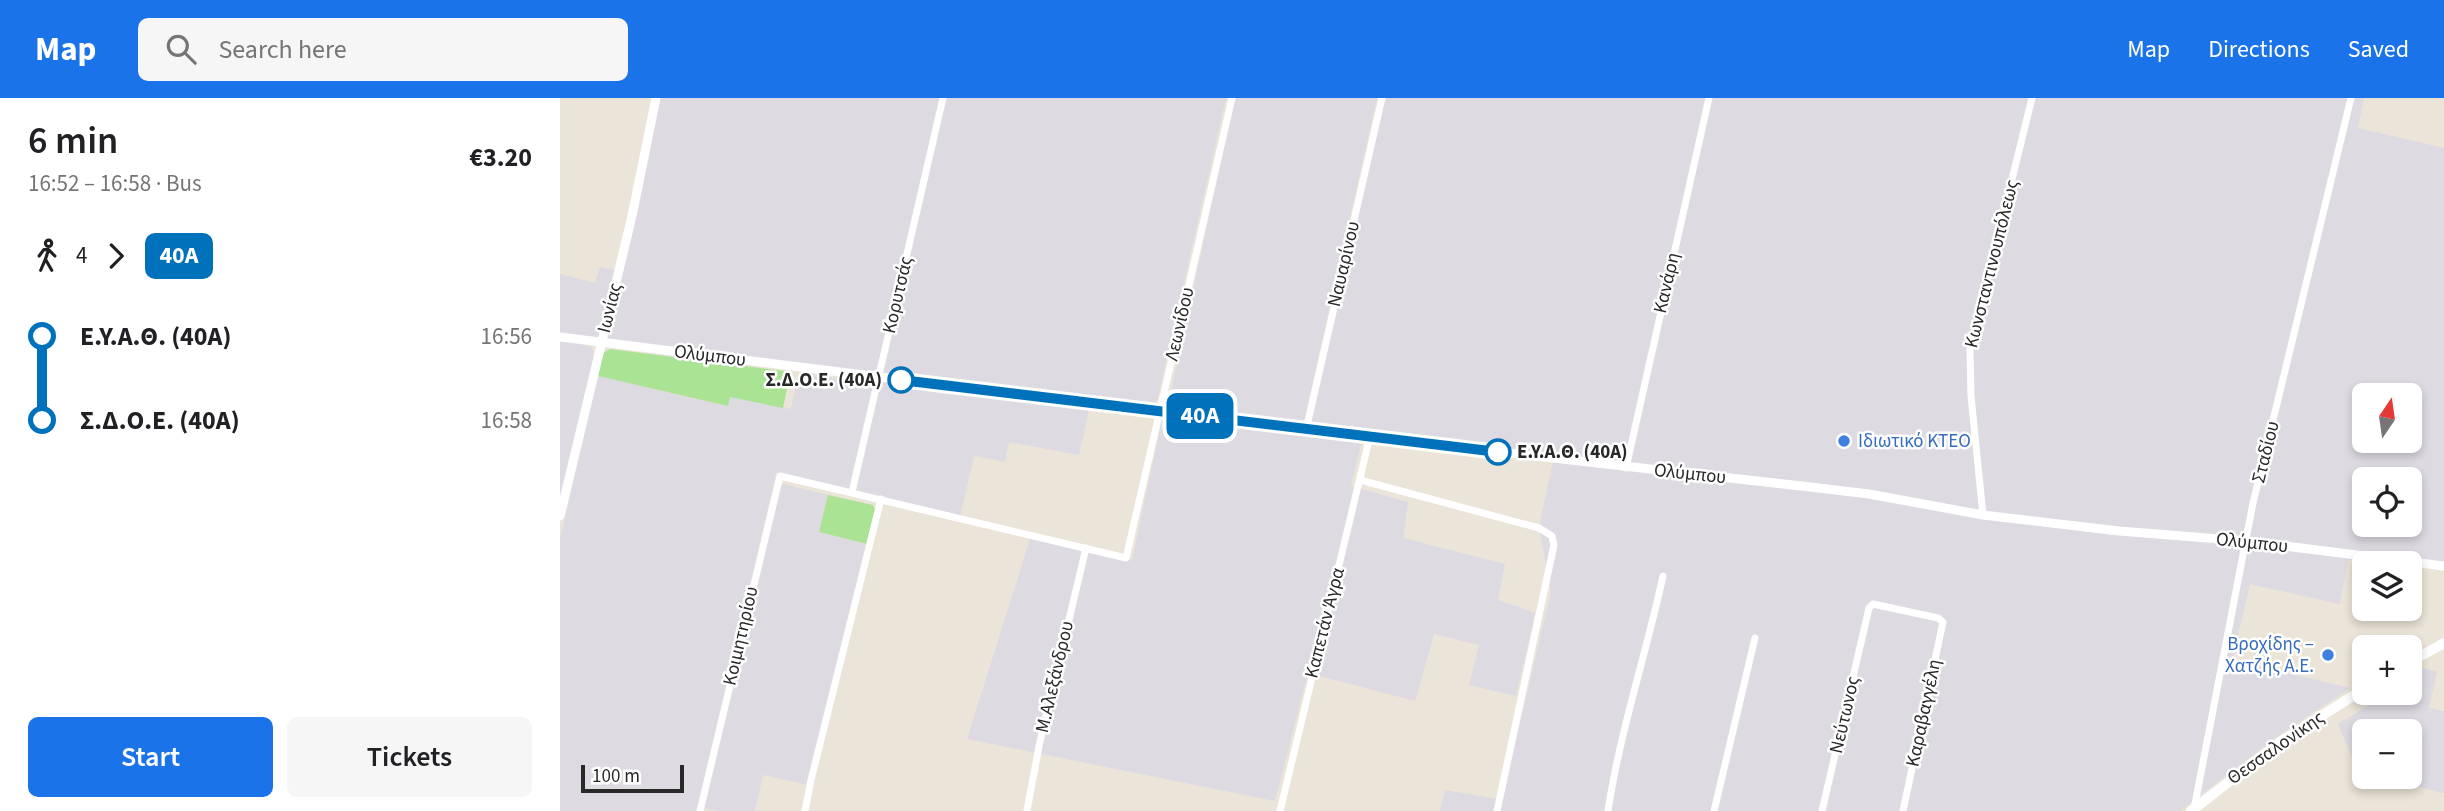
<!DOCTYPE html>
<meta charset="utf-8">
<style>
body{margin:0;font-family:"Source Sans 3",sans-serif;background:#f6f6f6;color:#202124;height:100vh;display:flex;flex-direction:column;font-size:26px;white-space:nowrap}
*{box-sizing:border-box;margin:0}
p{font-size:23px;color:#757577}
.icon{flex:none;width:38px;height:38px;fill:none;stroke:currentColor;stroke-width:2;stroke-linecap:round;stroke-linejoin:round}
.map{position:relative;flex:1;overflow:hidden}
.panel{display:flex;flex-direction:column;background:#fff;width:560px}
.panel>*{flex:none}
.badge{padding:0 14px;border-radius:10px;font-size:24px;line-height:46px}
.needle{width:46px;rotate:13deg}
.tools{position:absolute;left:1792px;top:285px;display:grid;gap:14px}
.tools a{display:grid;place-items:center;width:70px;height:70px;border-radius:10px;background:#fff;box-shadow:0 4px 10px #0003;font-size:35px}
.scale{position:absolute;left:21px;bottom:18px;width:103px;box-sizing:border-box;padding-left:7px;border:4px solid #282828;border-top:0;font-size:19px;line-height:24px;white-space:nowrap;color:#282828;-webkit-text-stroke:5px #fff;paint-order:stroke}
.map>.badge{position:absolute;translate:-50% -50%;box-shadow:0 0 0 4px #fff}
.legs{display:flex;align-items:center;gap:10px;height:77px;padding:0 28px;font-size:23px}
.legs p{margin-inline-start:auto}
.summary{display:flex;align-items:center;justify-content:space-between;height:119px;padding:0 28px}
h1{font-size:38px;font-weight:600;line-height:52px}
.primary-button{display:flex;gap:14px;margin-top:auto;padding:14px 28px}
.primary-button a{flex:1;height:80px;border-radius:10px;background:#1a73e8;color:#fff;font-size:28px;font-weight:600;line-height:80px;text-align:center}
.primary-button a+a{background:#f6f6f6;color:#202124}
ul{padding:0 28px;list-style:none}
li{display:flex;align-items:center;gap:24px;height:84px;font-size:26px}
li i{display:grid;place-items:center;width:10px;height:100%;margin:0 9px;background:currentColor}
li i::after{content:'';width:18px;height:18px;margin:-9px;border:5px solid;border-radius:50%;background:#fff}
li p{margin-inline-start:auto}
li:first-child i{background:linear-gradient(#0000 50%,currentColor 0)}
li:last-child i{background:linear-gradient(currentColor 50%,#0000 0)}
header{display:flex;align-items:center;gap:42px;box-sizing:border-box;height:98px;padding:0 35px;background:#1a73e8;color:#fff}
header strong{font-size:33px}
nav{display:flex;gap:38px;margin-inline-start:auto;font-size:24px}
.search{width:490px;height:63px;background:#f6f6f6;display:flex;align-items:center;gap:18px;box-sizing:border-box;padding:0 24px;border-radius:10px;color:#757577;font-size:26px}
main{display:flex;flex:1;min-height:0}
.map>svg:first-child{display:block}
.industrial{fill:#dddae2;fill-rule:evenodd}
.green{fill:#a9e393}
.lines{fill:none;stroke-linecap:round;stroke-linejoin:round}
.minor{stroke:#fff;stroke-width:7}
.tertiary{stroke:#fff;stroke-width:9}
.secondary{stroke:#fff;stroke-width:10}
.line-1-casing{stroke:#fff;stroke-width:16}
.line-1{stroke:#0072bc;stroke-width:10}
.stop-1-dot{fill:#fff;stroke:#0072bc;stroke-width:3.5}
.shop-dot{fill:#3f7fe0;stroke:#fff;stroke-width:2.5}
.labels{text-anchor:middle;dominant-baseline:central;stroke-width:5;stroke-linejoin:round;paint-order:stroke}
.street-label{font-size:19px;fill:#282828;stroke:#fff}
.stop-label{font-size:19px;font-weight:bold;fill:#282828;stroke:#fff;text-anchor:end}
.shop-label{font-size:19px;fill:#366cbe;stroke:#fff;text-anchor:start}
</style>
<header>
<strong>Map</strong>
<div class="search"><svg class="icon" aria-label="search" viewBox="0 0 24 24"><circle cx="10" cy="10" r="6"/><path d="M15 15l6 6"/></svg>Search here</div>
<nav><a>Map</a><a>Directions</a><a>Saved</a></nav>
</header>
<main>
<section class="panel">
<div class="summary"><div><h1>6 min</h1><p>16:52 – 16:58 · Bus</p></div><b>€3.20</b></div>
<div class="legs"><svg class="icon" aria-label="walk" viewBox="0 0 24 24"><circle cx="13" cy="4" r="2"/><path d="M13 8l-2 6 4 7M11 14l-3 7M7 12l3-4h3l4 4"/></svg>4<svg class="icon" aria-label="forward" viewBox="0 0 24 24"><path d="M9 5l7 7-7 7"/></svg><b class="badge" style="background:#0072bc;color:#fff">40Α</b></div>
<ul>
<li><i style="color:#0072bc"></i><b>Ε.Υ.Α.Θ. (40Α)</b><p>16:56</p></li>
<li><i style="color:#0072bc"></i><b>Σ.Δ.Ο.Ε. (40Α)</b><p>16:58</p></li>
</ul>
<div class="primary-button"><a>Start</a><a>Tickets</a></div>
</section>
<div class="map">
<svg width="1884" height="713" viewBox="0 0 1884 713">
<rect width="100%" height="100%" fill="#ebe4d8"/>
<g class="industrial">
<polygon points="98,0 666,0 597,303 589,309 47,241 46,236"/>
<polygon points="675,0 817,0 743,327 738,329 617,313 609,302"/>
<path d="M820,0H1804L1798,30L1884,50V465L1842,459L1788,462L1780,506L1690,486L1672,562L1790,590L1715,640L1620,713H880L885,692L942,702L991,494L979,430L993,363L746,332ZM1804,298H1850V343H1804ZM1804,382H1850V427H1804Z"/>
<polygon points="40,169 55,172 40,236 37,240 0,236 0,176 35,185"/>
<polygon points="0,243 27,247 32,250 34,257 0,400"/>
<polygon points="241,276 318,286 320,283 529,311 519,357 449,344 445,364 414,358 400,419 216,375 138,713 0,713 0,441 38,278 167,308 170,299 231,311 238,277"/>
<polygon points="603,317 802,342 791,388 848,404 843,440 945,466 938,502 975,515 956,598 909,587 919,547 874,536 855,603 748,575 715,703 407,641 471,438 572,462"/>
<polygon points="223,386 268,397 259,434 307,446 248,687 203,677 195,713 159,713 142,710 218,390"/>
<polygon points="1859,569 1877,574 1869,610 1884,613 1884,695 1816,679 1850,679 1850,634 1804,634 1804,676 1799,675 1778,626 1808,608 1813,595 1850,595 1850,574"/>
</g>
<g class="green">
<path d="M50,251L224,273L230,277L223,310L170,299L168,308L38,278C37,269 40,254 50,251Z"/>
<polygon points="268,397 313,407 316,414 307,446 259,434"/>
</g>
<g class="lines">
<g class="minor">
<polyline points="746,332 822,0"/>
<polyline points="1066,370 1149,0"/>
<polyline points="800,382 979,430 992,438 994,447 937,713"/>
<polyline points="292,394 383,0"/>
<polyline points="1423,417 1411,298 1410,252 1472,0"/>
<polyline points="1634,711 1693,405 1791,0"/>
<polyline points="140,713 220,378 566,460 672,0"/>
<polyline points="245,713 251,682 321,401"/>
<polyline points="467,713 479,648 526,450"/>
<polyline points="720,713 810,338"/>
<path d="M1048,713C1060,633 1086,557 1103,478"/>
<polyline points="1154,713 1195,540"/>
<polyline points="1262,713 1309,510 1313,506 1378,520 1383,524 1343,713"/>
</g>
<g class="tertiary">
<polyline points="0,239 746,332 1250,389 1309,396 1423,417 1559,433 1685,443 1884,468"/>
<polyline points="0,418 72,118 96,0"/>
</g>
<g class="secondary">
<polyline points="1850,564 1884,545"/>
<polyline points="1631,713 1723,642 1804,591"/>
</g>
</g>
<g class="lines">
<g class="line-1-casing">
<polyline id="line-1" points="341,282 938,354"/>
</g>
<use href="#line-1" class="line-1"/>
</g>
<g class="stop-1-dot">
<circle cx="341" cy="282" r="12"/>
<circle cx="938" cy="354" r="12"/>
</g>
<g class="shop-dot">
<circle cx="1284" cy="343" r="7"/>
<circle cx="1768" cy="557" r="7"/>
</g>
<g class="labels">
<g class="street-label">
<text transform="translate(784 166) rotate(-77)">Ναυαρίνου</text>
<text transform="translate(1432 166) rotate(-76)">Κωνσταντινουπόλεως</text>
<text transform="translate(1107 185) rotate(-77)">Κανάρη</text>
<text transform="translate(338 197) rotate(-77)">Κορυτσάς</text>
<text transform="translate(50 210) rotate(-76)">Ιωνίας</text>
<text transform="translate(620 226) rotate(-77)">Λεωνίδου</text>
<text transform="translate(150 258) rotate(7)">Ολύμπου</text>
<text transform="translate(1706 354) rotate(-76)">Σταδίου</text>
<text transform="translate(1130 376) rotate(6)">Ολύμπου</text>
<text transform="translate(1692 445) rotate(6)">Ολύμπου</text>
<text transform="translate(765 525) rotate(-76)">Καπετάν Άγρα</text>
<text transform="translate(181 538) rotate(-77)">Κοιμητηρίου</text>
<text transform="translate(495 579) rotate(-77)">Μ.Αλεξάνδρου</text>
<text transform="translate(1364 615) rotate(-78)">Καραβαγγέλη</text>
<text transform="translate(1285 617) rotate(-77)">Νεύτωνος</text>
<text transform="translate(1716 650) rotate(-35)">Θεσσαλονίκης</text>
</g>
<g class="stop-label">
<text x="322" y="282">Σ.Δ.Ο.Ε. (40Α)</text>
<text x="957" y="354" text-anchor="start">Ε.Υ.Α.Θ. (40Α)</text>
</g>
<g class="shop-label">
<text x="1298" y="343">Ιδιωτικό ΚΤΕΟ</text>
<text x="1754" y="546" text-anchor="end">Βροχίδης –<tspan x="1754" dy="22">Χατζής Α.Ε.</tspan></text>
</g>
</g>
</svg>
<div class="tools">
<a><svg class="needle" viewBox="-14 -14 28 28"><path d="M0-13l5 13h-10z" fill="#e53935"/><path d="M0 13l5-13h-10z" fill="#757577"/></svg></a>
<a><svg class="icon" aria-label="locate" viewBox="0 0 24 24"><circle cx="12" cy="12" r="6"/><path d="M12 2v4M12 18v4M2 12h4M18 12h4"/></svg></a>
<a><svg class="icon" aria-label="layers" viewBox="0 0 24 24"><path d="M12 4l9 5-9 5-9-5zM3 14l9 5 9-5"/></svg></a>
<a>+</a>
<a>−</a>
</div>
<div class="scale">100 m</div>
<b class="badge" style="left:640px;top:318px;background:#0072bc;color:#fff">40Α</b>
</div>
</main>
